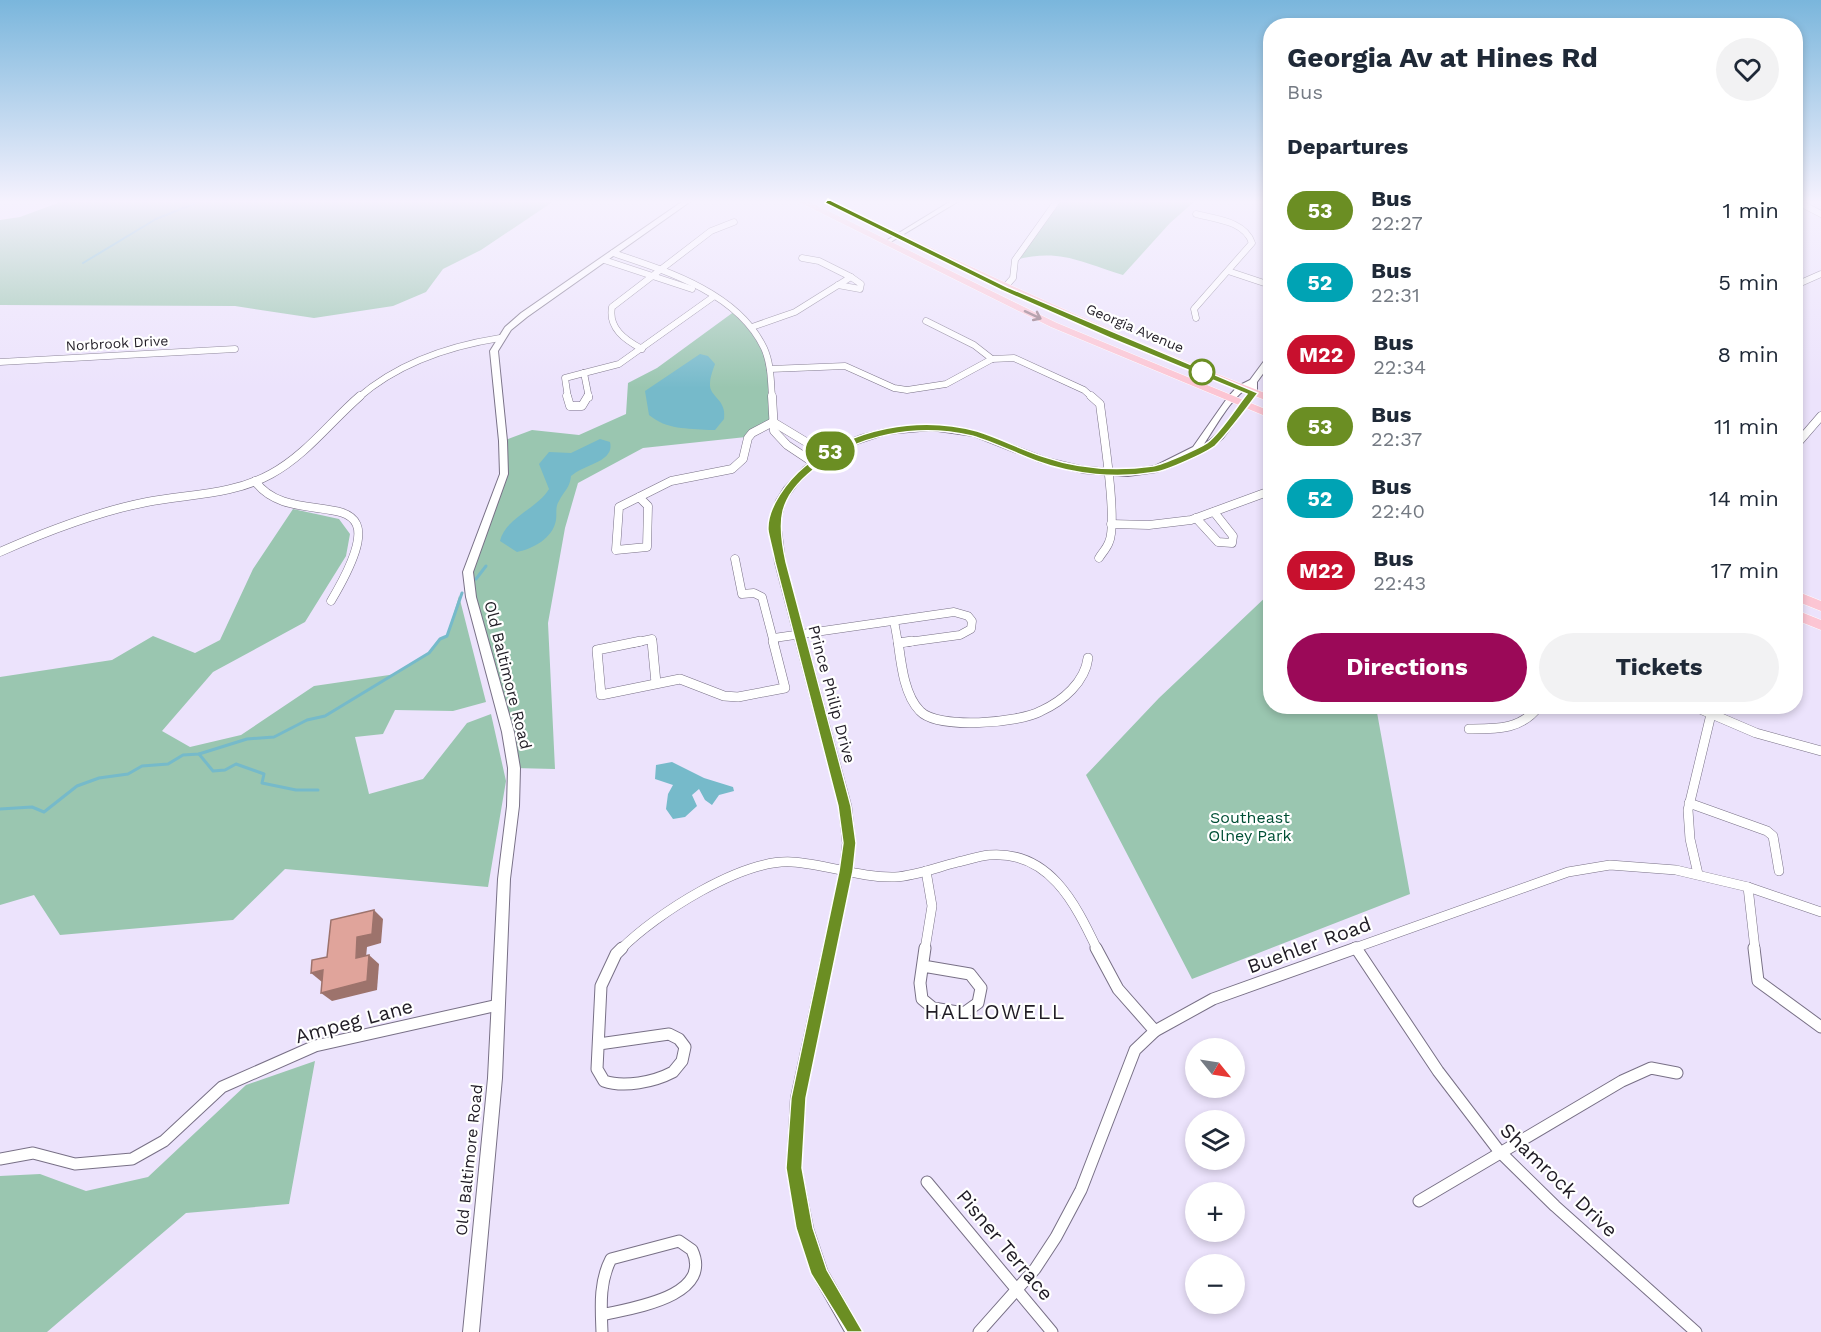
<!DOCTYPE html>
<meta charset="utf-8">
<style>
body{margin:0;font-family:"Work Sans",sans-serif;background:#f2f2f3;color:#1f2937;height:100vh;display:flex;flex-direction:column;font-size:22px;white-space:nowrap}
*{box-sizing:border-box;margin:0}
p{font-size:20px;color:#747a83}
.icon{flex:none;width:33px;height:33px;fill:none;stroke:currentColor;stroke-width:2;stroke-linecap:round;stroke-linejoin:round}
.map{position:relative;flex:1;overflow:hidden}
.details{position:absolute;left:1263px;top:18px;width:540px;height:696px;display:flex;flex-direction:column;background:#fff;border-radius:24px;box-shadow:0 3px 9px #0003}
.details>*{flex:none}
.badge{padding:0 12px;border-radius:20px;font-size:21px;line-height:39px}
.needle{width:39px;rotate:120deg}
.fabs{position:absolute;left:1185px;top:1038px;display:grid;gap:12px}
.fabs a{display:grid;place-items:center;width:60px;height:60px;border-radius:50%;background:#fff;box-shadow:0 3px 9px #0003;font-size:30px}
.map>.badge{position:absolute;translate:-50% -50%;box-shadow:0 0 0 3px #fff}
h2{padding:0 24px;font-size:22px;line-height:54px}
.round{display:grid;place-items:center;flex:none;width:63px;height:63px;border-radius:32px;background:#f2f2f3}
.headline{display:flex;align-items:center;justify-content:space-between;height:102px;padding:0 24px}
h1{font-size:28px;font-weight:700;line-height:45px}
.primary-button{display:flex;gap:12px;margin-top:auto;padding:12px 24px}
.primary-button a{flex:1;height:69px;border-radius:36px;background:#9b0958;color:#fff;font-size:24px;font-weight:700;line-height:69px;text-align:center}
.primary-button a+a{background:#f2f2f3;color:#1f2937}
ul{padding:0;list-style:none}
li{display:flex;align-items:center;gap:18px;height:72px;padding:0 24px}
li div{flex:1}
li b{display:block;font-size:22px}
li em{font-style:normal}
li .badge{min-width:66px;font-weight:700;text-align:center}
.map>svg:first-child{display:block}
.green{fill:#9ac6b0}
.water{fill:#76baca}
.lines{fill:none;stroke-linecap:round;stroke-linejoin:round}
.stream-far1{stroke:#76baca;stroke-width:2}
.stream{stroke:#76baca;stroke-width:3}
.minor-far3-casing{stroke:#787086;stroke-width:7}
.minor-far2-casing{stroke:#787086;stroke-width:9}
.minor-far1-casing{stroke:#787086;stroke-width:10}
.minor-casing{stroke:#787086;stroke-width:13}
.tertiary-casing{stroke:#787086;stroke-width:2}
.primary-casing{stroke:#fff;stroke-width:1}
.minor-far3{stroke:#fff;stroke-width:6}
.minor-far2{stroke:#fff;stroke-width:8}
.minor-far1{stroke:#fff;stroke-width:9}
.minor{stroke:#fff;stroke-width:11}
.tertiary{fill:#fff;fill-rule:evenodd}
.primary{fill:#fcc5d3;fill-rule:evenodd}
.shaded-wall{fill:#9d736c}
.building{fill:#e0a49b;stroke:#9d736c;stroke-width:1.5}
.oneway{stroke:#8e707c}
.line{fill:#6b8e23;stroke:#fff;stroke-width:1.5}
.stop-dot{fill:#fff;stroke:#6b8e23;stroke-width:3}
.labels{text-anchor:middle;dominant-baseline:central;stroke-width:4.5;stroke-linejoin:round;paint-order:stroke}
.far-street-label{font-size:14px;fill:#201c25;stroke:#fff}
.street-label{font-size:16px;fill:#201c25;stroke:#fff}
.park-label{font-size:16px;fill:#004f35;stroke:#fff}
.near-street-label{font-size:20px;fill:#201c25;stroke:#fff}
.near-neighbourhood-label{font-size:21px;letter-spacing:1.5px;fill:#201c25;stroke:#fff}
</style>
<div class="map">
<svg width="1821" height="1332" viewBox="0 0 1821 1332">
<rect width="100%" height="100%" fill="#ece3fc"/>
<g class="green">
<polygon points="63,201 554,201 481,250 443,269 426,292 393,306 314,318 235,306 0,305 0,220 20,217"/>
<path d="M1057,201H1195L1170,223L1123,275C1081,262 1059,248 1015,260Z"/>
<polygon points="735,311 765,350 773,422 746,437 643,448 578,483 565,528 548,623 555,769 514,768 471,597 472,556 498,494 503,441 532,430 579,435 626,414 628,383 657,368"/>
<polygon points="293,509 339,519 350,534 346,556 305,622 213,672 162,731 190,747 241,735 314,686 396,674 429,653 440,639 447,636 459,596 486,702 453,711 395,710 383,734 355,737 369,794 423,779 467,723 491,714 506,781 488,887 285,869 233,920 60,935 34,895 0,905 0,677 112,660 153,636 195,653 220,640 253,569"/>
<polygon points="1270,593 1270,706 1376,707 1410,894 1192,979 1086,775 1159,698"/>
<polygon points="315,1061 289,1204 186,1213 47,1332 0,1332 0,1176 40,1174 86,1191 148,1177 246,1085"/>
</g>
<g class="water">
<path d="M700,354L708,356L715,364C713,370 710,377 710,384C709,397 727,399 724,419L715,430H709C687,428 667,430 649,415L645,391Z"/>
<path d="M600,439L610,442C615,462 584,464 571,476C570,488 564,491 559,501C555,507 557,513 556,520C553,538 533,549 517,552L500,541C505,518 537,509 549,489L539,464L549,452L571,453Z"/>
<polygon points="672,762 704,778 733,787 734,791 719,795 712,805 705,800 699,789 692,795 697,806 685,817 673,819 666,809 668,794 673,785 655,779 656,765"/>
</g>
<g class="lines">
<polyline class="stream-far1" points="83,263 156,219 201,201"/>
<g class="stream">
<polyline points="476,579 486,566"/>
<polyline points="199,754 213,771 225,770 236,764 264,774 262,783 296,790 318,790"/>
<polyline points="0,809 32,807 44,812 77,786 99,778 128,774 142,766 168,764 183,755 199,754 247,739 274,737 307,720 325,716 429,653 440,639 447,636 462,593"/>
</g>
<g class="minor-far3-casing">
<g id="minor-far3">
<polyline points="1796,201 1821,214"/>
<path d="M1196,214C1215,219 1245,221 1252,243L1194,309L1196,318"/>
<path d="M613,253C667,271 738,293 764,348C771,363 771,382 772,398"/>
<polyline points="604,260 692,289"/>
<polyline points="1228,271 1270,285"/>
<polyline points="838,285 860,289 861,284 851,277"/>
<polyline points="1796,285 1821,274"/>
<polyline points="1004,288 1013,278 1015,260 1057,201"/>
<polyline points="926,321 974,345 992,359"/>
<polyline points="752,327 795,312 851,277 819,261 802,258"/>
<path d="M642,349C625,340 608,328 612,307L711,231L734,222"/>
<polyline points="0,362 235,349"/>
<polyline points="770,369 845,366 894,388 907,390 946,384 992,359 1014,358 1084,390 1093,398"/>
<polyline points="584,373 589,398"/>
<polyline points="584,373 619,364 713,297"/>
<path d="M358,398C398,363 449,346 500,338"/>
<polyline points="568,398 565,378 584,373"/>
</g>
</g>
<g class="minor-far2-casing">
<g id="minor-far2">
<polyline points="567,396 570,406 582,406 588,396"/>
<polyline points="772,396 774,431 787,445 814,463"/>
<path d="M1091,396L1100,404C1103,430 1118,522 1109,542C1107,548 1102,553 1099,558"/>
<polyline points="773,422 826,454"/>
<polyline points="1796,445 1821,416"/>
<path d="M255,481C294,537 411,466 331,601"/>
<polyline points="639,497 648,506 647,547 616,550 619,507 671,481 732,469 743,459 748,438 752,433 773,422"/>
<polyline points="1196,518 1218,542 1232,543 1233,536 1214,512"/>
<polyline points="1111,524 1149,525 1191,520 1270,491"/>
<path d="M0,552C47,531 96,512 147,502C188,494 233,495 271,474C306,455 330,422 360,396"/>
<polyline points="735,559 742,594 754,593 762,597 774,643"/>
<polyline points="894,621 898,643"/>
<polyline points="774,638 954,612 968,616 972,621 971,629 960,635 901,643"/>
<polyline points="633,643 652,639 652,643"/>
</g>
</g>
<g class="minor-far1-casing">
<g id="minor-far1">
<polyline points="641,641 597,650 601,695 680,679 724,696 738,697 785,688 773,641"/>
<polyline points="652,641 656,683"/>
<path d="M898,641C901,663 904,695 920,711C938,730 1019,723 1041,711C1063,701 1085,682 1088,658"/>
<polyline points="899,643 912,641"/>
<polyline points="1693,706 1756,733 1821,751"/>
<path d="M1469,729C1497,729 1521,730 1539,706"/>
<polyline points="1689,803 1767,831 1773,836 1779,871"/>
<polyline points="1698,874 1690,839 1688,810 1713,706"/>
<polyline points="1748,887 1755,949"/>
<polyline points="1355,947 1357,949"/>
<path d="M621,949C656,914 741,859 792,862C826,864 861,878 895,877C915,876 938,867 958,862C968,860 978,856 989,855C1049,850 1075,903 1097,949"/>
<polyline points="925,949 932,906 926,871"/>
<polyline points="1352,949 1568,872 1610,865 1676,870 1748,887 1821,912"/>
</g>
</g>
<g class="minor-casing">
<g id="minor">
<polyline points="1096,948 1118,989 1155,1031"/>
<polyline points="1356,948 1438,1071 1499,1151 1555,1206 1696,1332"/>
<polyline points="1754,948 1758,981 1821,1027"/>
<polyline points="923,966 970,974 981,988 978,1003 964,1013 933,1008 922,999 920,983 925,948"/>
<path d="M599,1044L669,1034L679,1039L685,1047L682,1061L673,1072C654,1082 624,1088 604,1081L597,1069L601,986L616,954L622,948"/>
<polyline points="0,1159 33,1153 75,1164 132,1159 164,1141 222,1087 315,1046 498,1005"/>
<polyline points="927,1182 1052,1332"/>
<polyline points="1419,1201 1622,1081 1651,1068 1677,1073"/>
<path d="M602,1315C631,1308 714,1297 692,1250L679,1241L611,1259C599,1282 601,1307 602,1332"/>
<polyline points="979,1332 1035,1269 1056,1237 1081,1190 1135,1050 1155,1031 1213,999 1356,948"/>
</g>
</g>
<g class="tertiary-casing">
<g id="tertiary">
<polygon points="683,201 691,201 527,317 511,330 498,351 507,441 508,474 473,572 476,597 514,732 520,768 519,806 510,879 502,1078 479,1332 463,1332 488,1078 498,879 507,806 508,768 502,732 466,597 463,572 500,474 499,441 490,351 505,327 521,313"/>
<polygon points="951,201 959,201 889,243 884,242"/>
<path d="M1267,357H1270V364L1257,382V393L1223,438L1212,447L1199,451L1170,467L1156,472L1128,476L1084,473L1040,462L974,436L931,430L886,434L847,447L828,458L810,471L799,482L785,501L780,522L785,562L851,806L855,843L852,871L805,1098L801,1168L813,1228L827,1270L862,1332H845L812,1274L797,1228L787,1168L791,1098L840,871L843,843L839,806L775,562L771,522L776,501L784,488L804,467L822,454L841,443L862,435L886,429L931,425L953,427L978,432L1046,458L1084,467L1128,470L1155,466L1193,447L1228,397L1238,386L1250,380ZM1249,387C1249,402 1217,437 1204,444C1215,428 1232,396 1249,387Z"/>
</g>
</g>
<g class="primary-casing">
<g id="primary">
<polygon points="797,201 808,201 1057,323 1270,411 1270,418 1051,327"/>
<path d="M824,201H835C978,272 1122,338 1270,395V402L1154,356L1043,308L934,257Z"/>
<polygon points="1796,591 1821,601 1821,611 1796,601"/>
<polygon points="1796,610 1821,620 1821,630 1796,620"/>
</g>
</g>
<use href="#minor-far3" class="minor-far3"/>
<use href="#minor-far2" class="minor-far2"/>
<use href="#minor-far1" class="minor-far1"/>
<use href="#minor" class="minor"/>
<use href="#tertiary" class="tertiary"/>
<use href="#primary" class="primary"/>
</g>
<g class="shaded-wall">
<polygon points="374,910 383,919 381,943 367,947 365,967 356,958 357,937"/>
<polygon points="369,955 379,964 377,990 332,1001 321,993"/>
<polygon points="323,970 334,979 322,982 311,973"/>
</g>
<polygon class="building" points="374,910 372,934 357,937 356,958 369,955 367,981 321,993 323,970 311,973 312,960 327,957 331,920"/>
<defs><path id="oneway-shaft" d="M-6 0H5M1.5-3L5.5 0L1.5 3" fill="none" stroke-width="1.6" stroke-linecap="round" stroke-linejoin="round" transform="scale(1.5)"/></defs>
<use class="oneway" href="#oneway-shaft" transform="translate(1033 315) rotate(25)"/>
<linearGradient id="sky" x2="0" y2="1"><stop stop-color="#7ab6dc"/><stop offset="0.52" stop-color="#f6f2fe"/><stop offset="1" stop-color="#f6f2fe" stop-opacity="0"/></linearGradient>
<rect width="1821" height="388" fill="url(#sky)"/>
<path class="line" d="M828,199L1007,287L1258,393C1245,410 1230,431 1215,446C1206,453 1168,470 1157,472C1117,479 1074,475 1036,461C1015,453 993,442 972,436C917,423 857,434 813,470C778,498 777,521 786,562L851,806L856,843L853,871L806,1098L802,1168L813,1228L827,1270L863,1332H847L811,1274L796,1228L786,1168L791,1098L839,871L843,843L838,806L775,562C773,552 770,541 768,531C766,508 788,480 805,466C852,428 919,415 977,431C1000,438 1022,450 1045,457C1080,469 1116,471 1153,466C1163,464 1198,449 1207,443C1222,431 1235,409 1247,394L1110,338L1001,290L825,203Z"/>
<circle class="stop-dot" cx="1202" cy="372" r="12"/>
<g class="labels">
<g class="far-street-label">
<text transform="translate(1135 328) rotate(23)">Georgia Avenue</text>
<text transform="translate(117 343) rotate(-3)">Norbrook Drive</text>
</g>
<g class="street-label">
<text transform="translate(508 675) rotate(76)">Old Baltimore Road</text>
<text transform="translate(832 694) rotate(75)">Prince Philip Drive</text>
<text transform="translate(469 1160) rotate(-84)">Old Baltimore Road</text>
</g>
<g class="park-label">
<text x="1250" y="817">Southeast<tspan x="1250" dy="18">Olney Park</tspan></text>
</g>
<g class="near-street-label">
<text transform="translate(1309 945) rotate(-20)">Buehler Road</text>
<text transform="translate(354 1021) rotate(-15)">Ampeg Lane</text>
<text transform="translate(1559 1180) rotate(44)">Shamrock Drive</text>
<text transform="translate(1005 1245) rotate(50)">Pisner Terrace</text>
</g>
<g class="near-neighbourhood-label">
<text x="995" y="1011">HALLOWELL</text>
</g>
</g>
</svg>
<div class="fabs">
<a><svg class="needle" viewBox="-14 -14 28 28"><path d="M0-13l5 13h-10z" fill="#e53935"/><path d="M0 13l5-13h-10z" fill="#747a83"/></svg></a>
<a><svg class="icon" aria-label="layers" viewBox="0 0 24 24"><path d="M12 4l9 5-9 5-9-5zM3 14l9 5 9-5"/></svg></a>
<a>+</a>
<a>−</a>
</div>
<b class="badge" style="left:830px;top:451px;background:#6b8e23;color:#fff">53</b>
<section class="details">
<div class="headline"><div><h1>Georgia Av at Hines Rd</h1><p>Bus</p></div><a class="round"><svg class="icon" aria-label="heart" viewBox="0 0 24 24"><path d="M12 20l-8-8c-3-5 5-10 8-4 3-6 11-1 8 4z"/></svg></a></div>
<h2>Departures</h2>
<ul>
<li><span class="badge" style="background:#6b8e23;color:#fff">53</span><div><b>Bus</b><p>22:27</p></div><em>1 min</em></li>
<li><span class="badge" style="background:#00a3b4;color:#fff">52</span><div><b>Bus</b><p>22:31</p></div><em>5 min</em></li>
<li><span class="badge" style="background:#c8102e;color:#fff">M22</span><div><b>Bus</b><p>22:34</p></div><em>8 min</em></li>
<li><span class="badge" style="background:#6b8e23;color:#fff">53</span><div><b>Bus</b><p>22:37</p></div><em>11 min</em></li>
<li><span class="badge" style="background:#00a3b4;color:#fff">52</span><div><b>Bus</b><p>22:40</p></div><em>14 min</em></li>
<li><span class="badge" style="background:#c8102e;color:#fff">M22</span><div><b>Bus</b><p>22:43</p></div><em>17 min</em></li>
</ul>
<div class="primary-button"><a>Directions</a><a>Tickets</a></div>
</section>
</div>
